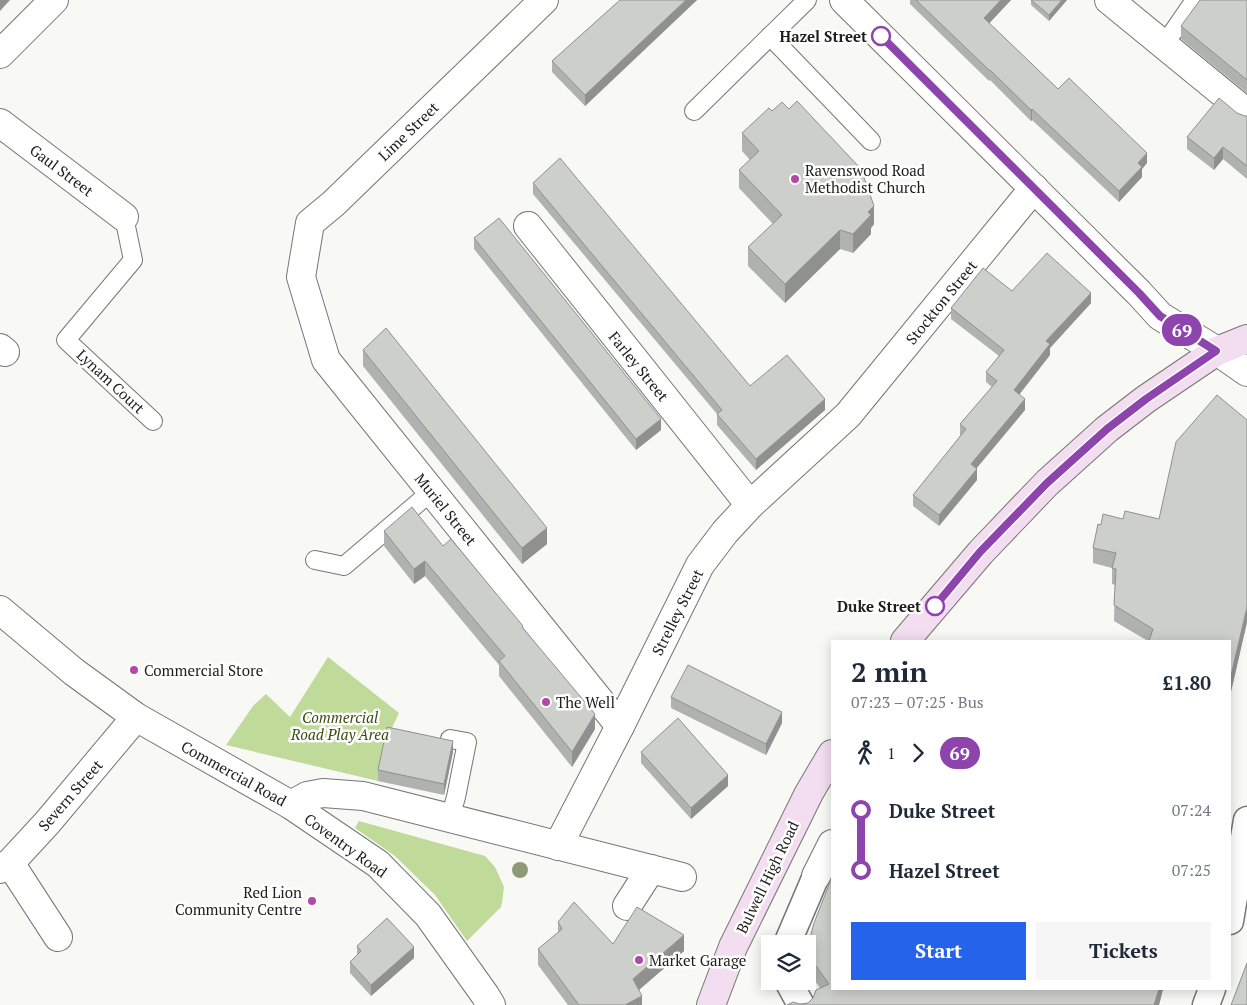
<!DOCTYPE html>
<meta charset="utf-8">
<style>
body{margin:0;font-family:"PT Serif",serif;background:#f6f6f7;color:#1f2937;height:100vh;display:flex;flex-direction:column;font-size:19px;white-space:nowrap}
*{box-sizing:border-box;margin:0}
p{font-size:16px;color:#747a83}
.icon{flex:none;width:28px;height:28px;fill:none;stroke:currentColor;stroke-width:2;stroke-linecap:round;stroke-linejoin:round}
.map{position:relative;flex:1;overflow:hidden}
.panel{position:absolute;left:831px;top:640px;width:400px;height:350px;display:flex;flex-direction:column;background:#fff;border-radius:0px;box-shadow:0 2px 12px #0003}
.panel>*{flex:none}
.badge{padding:0 10px;border-radius:16px;font-size:18px;line-height:32px}
.buttons{position:absolute;left:761px;top:935px;display:grid;gap:10px}
.buttons a{display:grid;place-items:center;width:55px;height:55px;border-radius:0px;background:#fff;box-shadow:0 2px 12px #0003;font-size:25px}
.map>.badge{position:absolute;translate:-50% -50%;box-shadow:0 0 0 2px #fff}
.legs{display:flex;align-items:center;gap:8px;height:55px;padding:0 20px;font-size:16px}
.legs p{margin-inline-start:auto}
.summary{display:flex;align-items:center;justify-content:space-between;height:85px;padding:0 20px}
h1{font-size:28px;font-weight:700;line-height:38px}
.cta{display:flex;gap:10px;margin-top:auto;padding:10px 20px}
.cta a{flex:1;height:58px;border-radius:0px;background:#2563eb;color:#fff;font-size:20px;font-weight:700;line-height:58px;text-align:center}
.cta a+a{background:#f6f6f7;color:#1f2937}
ul{padding:0 20px;list-style:none}
li{display:flex;align-items:center;gap:18px;height:60px;font-size:19px}
li i{display:grid;place-items:center;width:8px;height:100%;margin:0 6px;background:currentColor}
li i::after{content:'';width:12px;height:12px;margin:-6px;border:4px solid;border-radius:50%;background:#fff}
li p{margin-inline-start:auto}
li:first-child i{background:linear-gradient(#0000 50%,currentColor 0)}
li:last-child i{background:linear-gradient(currentColor 50%,#0000 0)}
.map>svg:first-child{display:block}
.green{fill:#c0da9a}
.lines{fill:none;stroke-linecap:round;stroke-linejoin:round}
.service-casing{stroke:#757773;stroke-width:20}
.pedestrian-casing{stroke:#757773;stroke-width:29}
.minor-casing{stroke:#757773;stroke-width:30}
.tertiary-casing{stroke:#757773;stroke-width:30}
.secondary-casing{stroke:#757773;stroke-width:30}
.service{stroke:#fff;stroke-width:18}
.pedestrian{stroke:#fff;stroke-width:26}
.minor{stroke:#fff;stroke-width:28}
.tertiary{stroke:#fff;stroke-width:28}
.secondary{stroke:#f3ddf0;stroke-width:28}
.tree{fill:#8e9a76}
.wall{fill:#b0b2af}
.shaded-wall{fill:#90918e}
.building{fill:#cdcfcb;stroke:#90918e}
.line-1-casing{stroke:#fff;stroke-width:11}
.line-1{stroke:#8e44ad;stroke-width:8}
.stop-1-dot{fill:#fff;stroke:#8e44ad;stroke-width:2.5}
.poi-dot{fill:#b348a8;stroke:#fff;stroke-width:2}
.labels{text-anchor:middle;dominant-baseline:central;stroke-width:5;stroke-linejoin:round;paint-order:stroke}
.stop-label{font-size:15px;font-weight:bold;fill:#1e1e1d;stroke:#fff;text-anchor:end}
.street-label{font-size:15px;fill:#1e1e1d;stroke:#fff}
.poi-label{font-size:15px;fill:#1e1e1d;stroke:#fff;text-anchor:start}
.park-label{font-size:15px;font-style:italic;fill:#384c0e;stroke:#fff}
</style>
<div class="map">
<svg width="1247" height="1005" viewBox="0 0 1247 1005">
<rect width="100%" height="100%" fill="#f8f9f5"/>
<g class="green">
<polygon points="328,657 399,713 387,738 378,781 226,745 253,706 266,694 290,717"/>
<polygon points="359,821 485,856 495,867 504,887 502,903 501,907 467,941 435,895 395,856 355,828"/>
</g>
<g class="lines">
<g class="service-casing">
<g id="service">
<polyline points="770,36 871,141"/>
<polyline points="1164,45 1195,0"/>
<polyline points="694,111 807,0"/>
<polyline points="124,217 133,260 66,340 153,421"/>
<polyline points="315,560 344,566 432,491"/>
<polyline points="450,739 467,742 456,797 450,818"/>
</g>
</g>
<g class="pedestrian-casing">
<g id="pedestrian">
<polyline points="1230,921 1247,820"/>
<polyline points="787,944 816,876"/>
<polyline points="788,981 801,1005"/>
<polyline points="1206,1005 1212,989"/>
</g>
</g>
<g class="minor-casing">
<g id="minor">
<polyline points="544,0 333,204 310,223 301,277 326,360 620,726"/>
<polyline points="1109,0 1247,113"/>
<polyline points="0,54 54,0"/>
<polyline points="0,123 124,217"/>
<polyline points="528,226 750,505"/>
<polyline points="0,348 5,352"/>
<polyline points="1217,351 1247,372"/>
<polyline points="0,610 74,672 136,717 291,805 378,864 428,915 485,995 491,1005"/>
<polyline points="291,805 307,796 323,793 363,796 682,877"/>
<polyline points="558,846 620,726 700,565 725,532 750,505 848,415 1034,188"/>
<polyline points="10,863 58,937"/>
<polyline points="0,869 10,863 47,823 136,717"/>
<polyline points="816,876 832,844"/>
<polyline points="627,906 651,869"/>
</g>
</g>
<g class="tertiary-casing">
<polyline id="tertiary" points="844,0 1139,293 1160,316 1217,351"/>
</g>
<g class="secondary-casing">
<g id="secondary">
<polyline points="905,641 981,552 1047,483 1107,429 1146,399 1217,351 1247,339"/>
<polyline points="711,1005 733,947 809,793 832,754"/>
</g>
</g>
<use href="#service" class="service"/>
<use href="#pedestrian" class="pedestrian"/>
<use href="#minor" class="minor"/>
<use href="#tertiary" class="tertiary"/>
<use href="#secondary" class="secondary"/>
</g>
<circle class="tree" cx="520" cy="870" r="8"/>
<g class="wall">
<polygon points="620,0 697,0 585,106 552,72 552,61"/>
<polygon points="910,0 1011,0 989,23 1058,89 1147,163 1142,169 1142,177 1119,202 1032,120 1031,121 990,80 989,81 910,4"/>
<polygon points="1031,0 1067,0 1049,21 1031,5"/>
<polygon points="1247,0 1247,93 1181,39 1181,26"/>
<polygon points="1237,113 1245,116 1247,116 1247,179 1223,159 1214,170 1187,149 1187,137"/>
<polygon points="742,133 874,224 871,228 871,234 853,253 840,249 785,303 748,266 748,247 773,224 739,188 739,170 750,160 742,151"/>
<polygon points="533,183 750,386 825,410 756,470 717,425 717,414 533,194"/>
<polygon points="474,238 661,430 636,450 474,249"/>
<polygon points="1012,291 1091,303 1050,348 1050,355 1019,395 1025,410 976,468 977,480 939,526 913,506 913,495 961,435 960,435 960,424 992,387 986,382 986,372 999,356 951,319 951,308"/>
<polygon points="363,350 547,544 522,564 363,366"/>
<polygon points="1098,524 1247,622 1230,696 1230,641 1148,641 1114,621 1115,585 1112,584 1112,568 1093,563 1093,548"/>
<polygon points="384,531 443,546 523,628 595,729 572,767 499,676 499,665 425,576 414,584 384,546"/>
<polygon points="671,697 782,723 766,755 671,708"/>
<polygon points="453,752 444,795 378,781 378,770"/>
<polygon points="641,752 728,786 691,819 641,763"/>
<polygon points="558,922 613,944 684,951 639,990 642,1005 568,1005 538,965 538,949 558,933"/>
<polygon points="810,938 832,989 1163,989 1159,1005 787,1005 800,1004 808,1003 813,998 820,988 813,978 810,954"/>
<polygon points="357,946 414,958 371,996 350,973 350,962 357,955"/>
</g>
<g class="shaded-wall">
<polygon points="0,0 10,0 0,11"/>
<polygon points="686,0 697,0 585,106 585,95"/>
<polygon points="1001,0 1011,0 984,29 984,18"/>
<polygon points="1062,0 1067,0 1049,21 1049,15"/>
<polygon points="1032,109 1032,120 1031,121 1031,110"/>
<polygon points="1223,147 1223,159 1214,170 1214,158"/>
<polygon points="1147,153 1147,163 1142,169 1142,177 1119,202 1119,191 1138,163"/>
<polygon points="874,206 874,224 871,228 871,234 853,253 853,234 868,212"/>
<polygon points="840,230 840,249 785,303 785,284"/>
<polygon points="1091,293 1091,303 1050,348 1050,355 1014,401 1014,390 1046,341"/>
<polygon points="825,399 825,410 756,470 756,459"/>
<polygon points="1025,399 1025,410 971,475 971,464"/>
<polygon points="661,419 661,430 636,450 636,439"/>
<polygon points="977,469 977,480 939,526 939,515"/>
<polygon points="547,528 547,544 522,564 522,548"/>
<polygon points="425,561 425,576 414,584 414,569"/>
<polygon points="1247,607 1247,622 1230,696 1230,680"/>
<polygon points="782,712 782,723 766,755 766,744"/>
<polygon points="595,714 595,729 572,767 572,752"/>
<polygon points="453,741 453,752 444,795 444,784"/>
<polygon points="728,775 728,786 691,819 691,808"/>
<polygon points="684,935 684,951 633,995 633,979"/>
<polygon points="414,947 414,958 371,996 371,985"/>
<polygon points="1159,989 1163,989 1159,1005 1154,1005"/>
<polygon points="642,996 642,1005 625,1005"/>
</g>
<g class="building">
<polygon points="620,0 686,0 585,95 552,61"/>
<polygon points="916,0 1001,0 984,18 1058,89 1069,78 1147,153 1138,163 1142,167 1119,191 1032,109 1031,110 990,70 989,70"/>
<polygon points="1031,0 1062,0 1049,15"/>
<polygon points="1200,0 1247,0 1247,80 1181,26"/>
<polygon points="1219,98 1237,113 1245,116 1247,116 1247,166 1223,147 1214,158 1187,137"/>
<polygon points="797,101 861,169 874,206 868,212 871,215 853,234 840,230 785,284 748,247 782,215 739,170 759,151 742,133 769,108 772,111 782,102 789,109"/>
<polygon points="560,158 750,386 787,355 825,399 756,459 717,414 722,410 533,183"/>
<polygon points="499,218 661,419 636,439 474,238"/>
<polygon points="1047,253 1091,293 1046,341 1050,344 1014,390 1025,399 971,464 977,469 939,515 913,495 966,429 960,424 997,381 986,372 1004,350 951,308 983,268 1012,291"/>
<polygon points="386,328 547,528 522,548 363,350"/>
<polygon points="1217,395 1247,420 1247,607 1230,680 1230,641 1149,641 1153,629 1114,605 1116,569 1112,568 1116,553 1093,548 1098,524 1101,525 1103,514 1123,519 1125,511 1159,519 1176,442"/>
<polygon points="412,507 443,546 451,539 523,626 522,627 595,714 572,752 499,661 505,656 425,561 414,569 384,531"/>
<polygon points="688,665 782,712 766,744 671,697"/>
<polygon points="678,718 728,775 691,808 641,752"/>
<polygon points="387,727 453,741 444,784 378,770"/>
<polygon points="832,877 832,989 1159,989 1154,1005 787,1005 793,1002 800,1004 808,1003 813,998 816,990 829,984 813,962 810,938 814,923"/>
<polygon points="574,902 613,944 637,907 684,935 633,979 642,996 625,1005 579,1005 538,949 562,929 558,922"/>
<polygon points="387,918 414,947 371,985 350,962 361,951 357,946"/>
<polygon points="1247,963 1247,1005 1231,1005"/>
</g>
<g class="lines">
<g class="line-1-casing">
<polyline id="line-1" points="881,36 1139,293 1160,316 1216,351 1146,399 1107,429 1047,483 980,552 935,606"/>
</g>
<use href="#line-1" class="line-1"/>
</g>
<g class="stop-1-dot">
<circle cx="881" cy="36" r="9"/>
<circle cx="935" cy="606" r="9"/>
</g>
<g class="poi-dot">
<circle cx="795" cy="179" r="5"/>
<circle cx="134" cy="670" r="5"/>
<circle cx="546" cy="702" r="5"/>
<circle cx="312" cy="901" r="5"/>
<circle cx="639" cy="960" r="5"/>
</g>
<g class="labels">
<g class="stop-label">
<text x="867" y="36">Hazel Street</text>
<text x="921" y="606">Duke Street</text>
</g>
<g class="street-label">
<text transform="translate(408 131) rotate(-44)">Lime Street</text>
<text transform="translate(62 170) rotate(37)">Gaul Street</text>
<text transform="translate(941 302) rotate(-51)">Stockton Street</text>
<text transform="translate(639 366) rotate(51)">Farley Street</text>
<text transform="translate(111 381) rotate(43)">Lynam Court</text>
<text transform="translate(446 509) rotate(51)">Muriel Street</text>
<text transform="translate(677 612) rotate(-63)">Strelley Street</text>
<text transform="translate(234 773) rotate(29)">Commercial Road</text>
<text transform="translate(70 795) rotate(-49)">Severn Street</text>
<text transform="translate(346 845) rotate(36)">Coventry Road</text>
<text transform="translate(767 877) rotate(-64)">Bulwell High Road</text>
</g>
<g class="poi-label">
<text x="805" y="170">Ravenswood Road<tspan x="805" dy="17">Methodist Church</tspan></text>
<text x="144" y="670">Commercial Store</text>
<text x="556" y="702">The Well</text>
<text x="302" y="892" text-anchor="end">Red Lion<tspan x="302" dy="17">Community Centre</tspan></text>
<text x="649" y="960">Market Garage</text>
</g>
<g class="park-label">
<text x="340" y="717">Commercial<tspan x="340" dy="17">Road Play Area</tspan></text>
</g>
</g>
</svg>
<div class="buttons">
<a><svg class="icon" aria-label="layers" viewBox="0 0 24 24"><path d="M12 4l9 5-9 5-9-5zM3 14l9 5 9-5"/></svg></a>
</div>
<b class="badge" style="left:1182px;top:330px;background:#8e44ad;color:#fff">69</b>
<section class="panel">
<div class="summary"><div><h1>2 min</h1><p>07:23 – 07:25 · Bus</p></div><b>£1.80</b></div>
<div class="legs"><svg class="icon" aria-label="walk" viewBox="0 0 24 24"><circle cx="13" cy="4" r="2"/><path d="M13 8l-2 6 4 7M11 14l-3 7M7 12l3-4h3l4 4"/></svg>1<svg class="icon" aria-label="forward" viewBox="0 0 24 24"><path d="M9 5l7 7-7 7"/></svg><b class="badge" style="background:#8e44ad;color:#fff">69</b></div>
<ul>
<li><i style="color:#8e44ad"></i><b>Duke Street</b><p>07:24</p></li>
<li><i style="color:#8e44ad"></i><b>Hazel Street</b><p>07:25</p></li>
</ul>
<div class="cta"><a>Start</a><a>Tickets</a></div>
</section>
</div>
